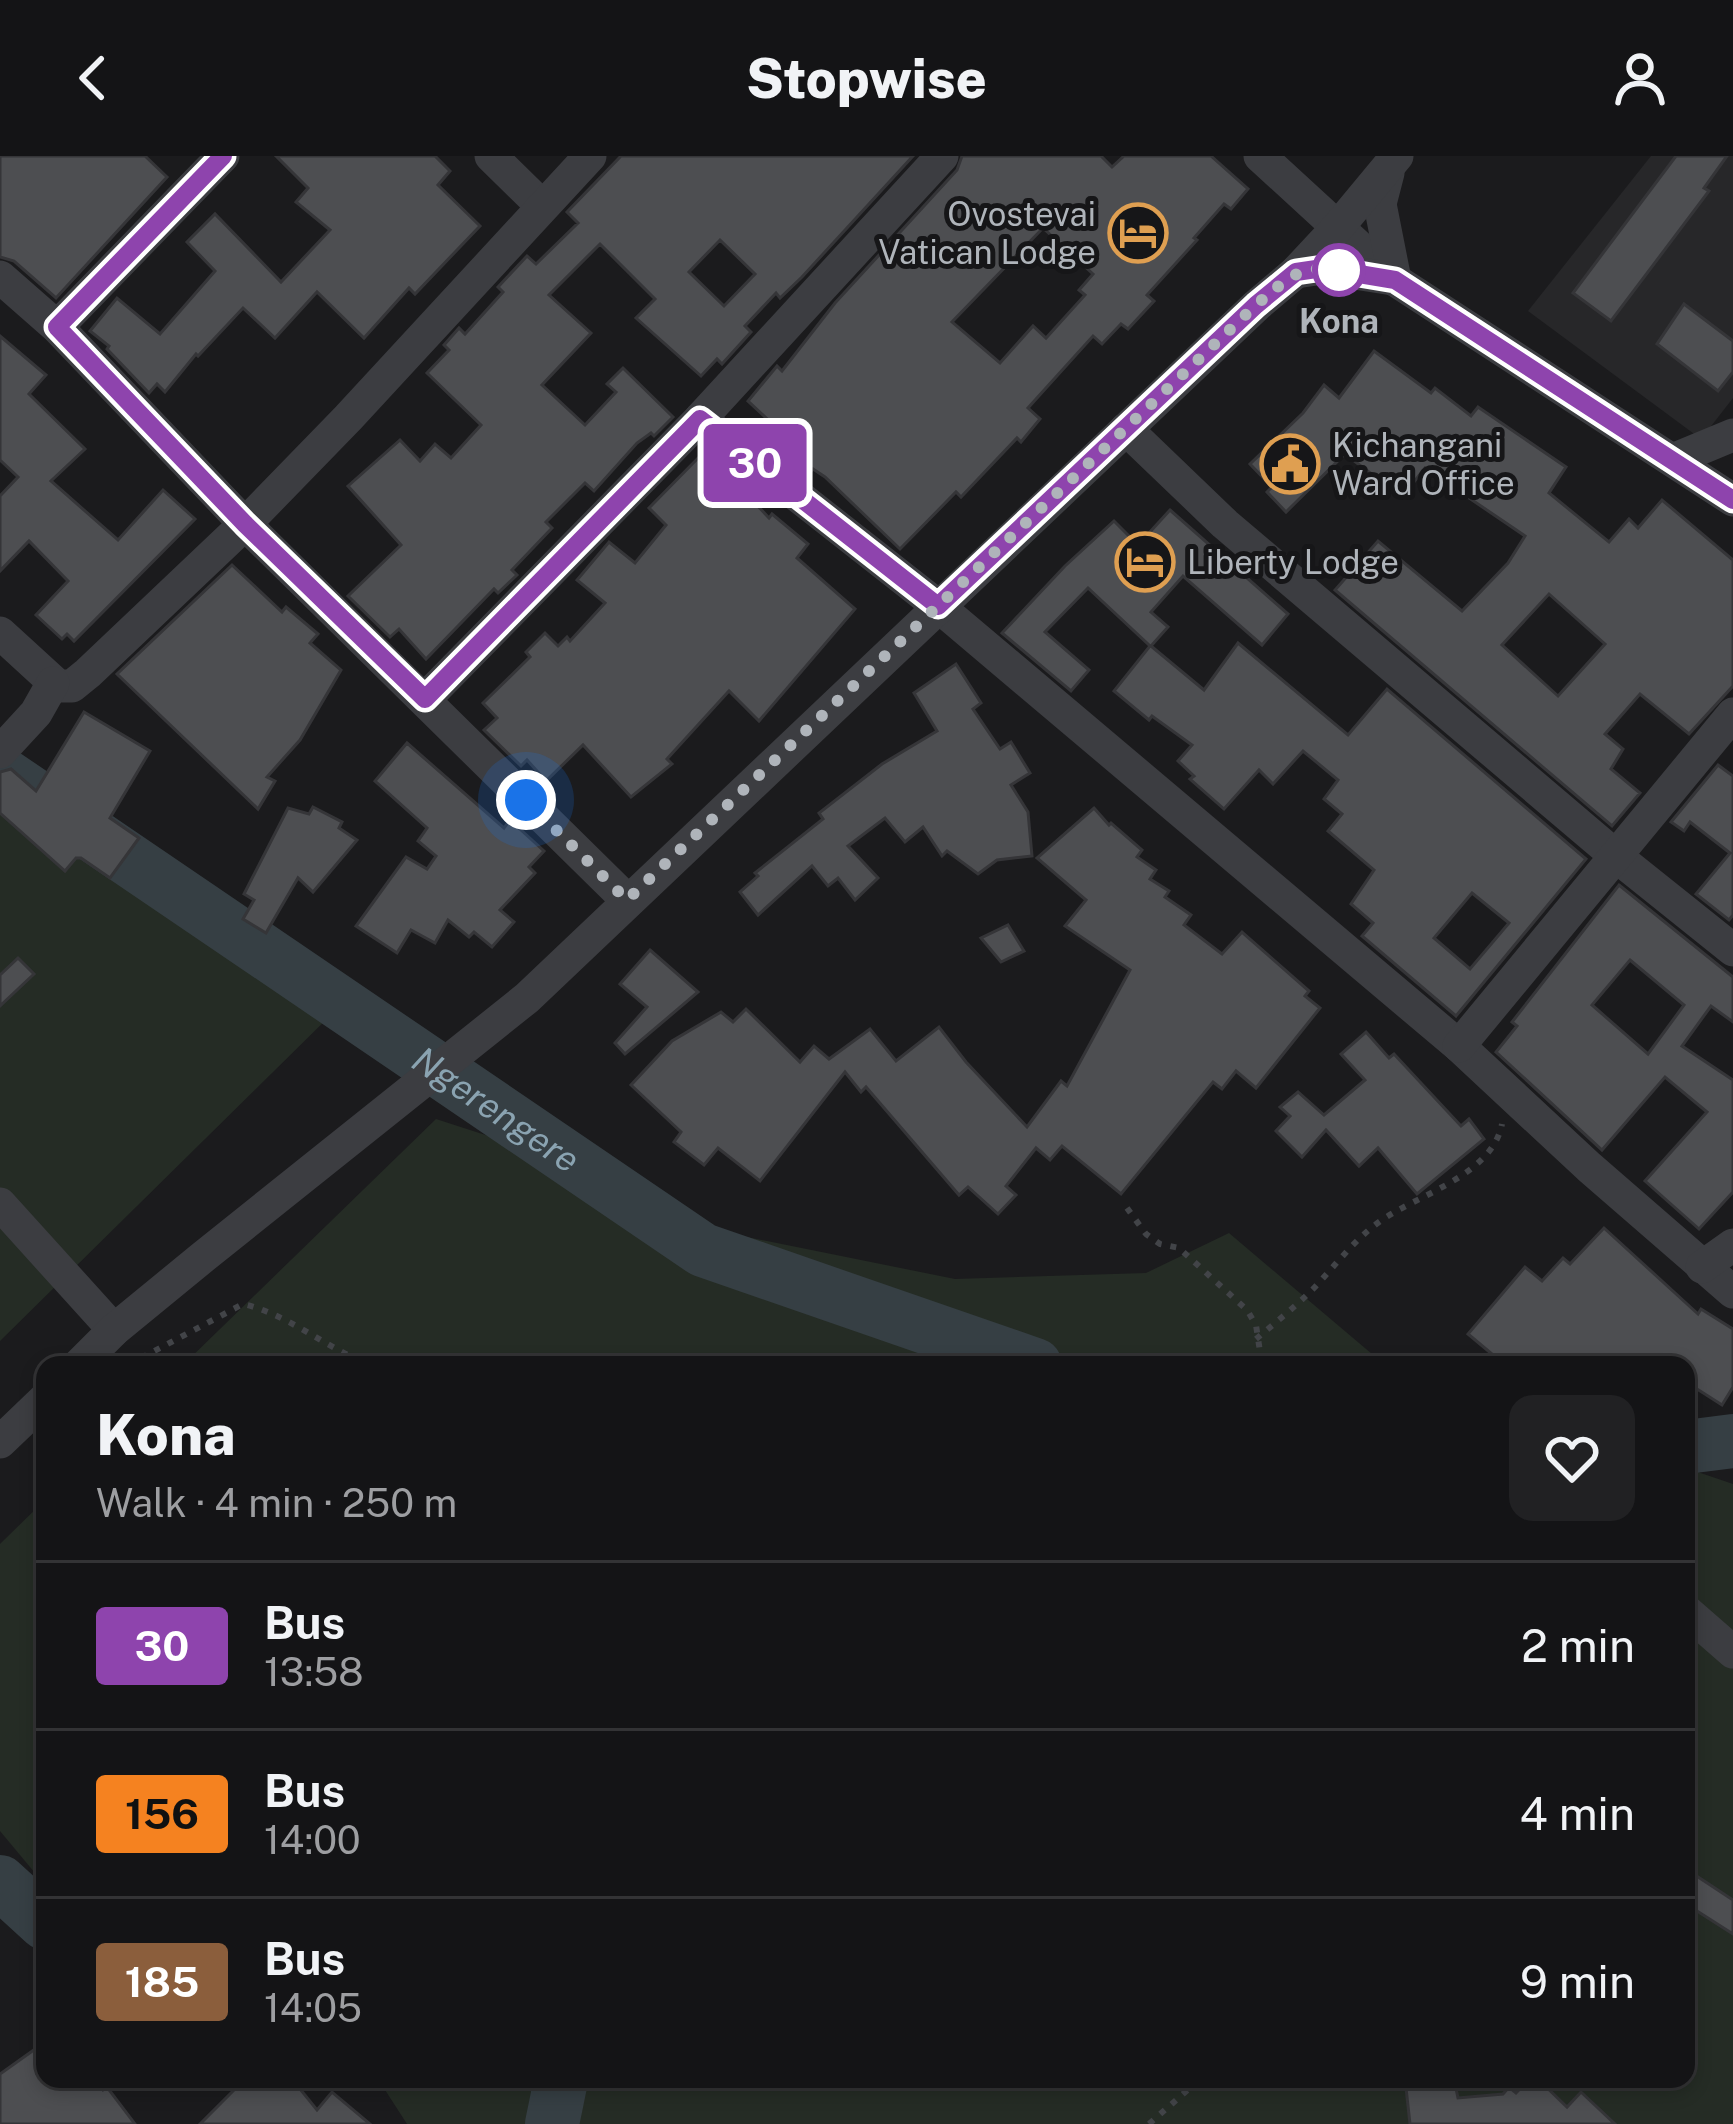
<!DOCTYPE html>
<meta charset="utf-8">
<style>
body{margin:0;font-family:"Public Sans",sans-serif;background:#212123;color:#f1f3f6;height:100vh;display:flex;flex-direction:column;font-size:45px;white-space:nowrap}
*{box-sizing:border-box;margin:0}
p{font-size:39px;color:#9d9ea1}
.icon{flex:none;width:66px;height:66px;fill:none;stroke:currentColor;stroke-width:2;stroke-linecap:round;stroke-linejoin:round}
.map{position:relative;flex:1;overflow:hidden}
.sheet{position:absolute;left:36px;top:1200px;width:1659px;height:732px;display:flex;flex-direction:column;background:#141416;border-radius:24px;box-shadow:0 6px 18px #0003,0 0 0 3px #333335}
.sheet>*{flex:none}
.badge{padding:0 24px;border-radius:9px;font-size:42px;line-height:78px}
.you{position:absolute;width:60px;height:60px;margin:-30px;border:9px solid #fff;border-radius:50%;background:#1a73e8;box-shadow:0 0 0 18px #1a73e833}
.map>.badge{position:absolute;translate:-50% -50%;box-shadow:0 0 0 6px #fff}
.round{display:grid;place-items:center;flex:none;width:126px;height:126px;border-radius:24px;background:#212123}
.overview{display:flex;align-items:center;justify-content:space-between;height:204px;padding:0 60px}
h1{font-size:57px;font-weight:800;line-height:90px}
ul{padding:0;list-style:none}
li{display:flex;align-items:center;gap:36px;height:168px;padding:0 60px;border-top:3px solid #333335}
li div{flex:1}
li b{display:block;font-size:45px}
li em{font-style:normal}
li .badge{min-width:132px;font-weight:700;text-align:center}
header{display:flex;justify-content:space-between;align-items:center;height:156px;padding:0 60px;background:#141416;font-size:54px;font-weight:800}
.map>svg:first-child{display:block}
.built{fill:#272729}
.green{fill:#252c25}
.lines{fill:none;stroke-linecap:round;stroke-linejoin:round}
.river{stroke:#363f44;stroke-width:54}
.building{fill:#4d4e51;stroke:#353538;stroke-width:3;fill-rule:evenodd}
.path{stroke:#424448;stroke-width:6;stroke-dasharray:6 9;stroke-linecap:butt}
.minor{stroke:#3c3d41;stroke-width:33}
.line-casing{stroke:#fff;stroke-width:27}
.line{stroke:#8e44ad;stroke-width:18}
.walk{stroke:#afb4ba;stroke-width:12;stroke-dasharray:0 21.6}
.stop-dot{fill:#fff;stroke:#8e44ad;stroke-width:6}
.labels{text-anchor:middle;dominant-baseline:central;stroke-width:10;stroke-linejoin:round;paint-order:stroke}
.poi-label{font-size:33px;fill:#afb4ba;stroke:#161618;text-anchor:start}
.stop-label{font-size:33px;font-weight:bold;fill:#afb4ba;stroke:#161618}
.water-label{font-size:36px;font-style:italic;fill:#8aa3b1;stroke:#161618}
</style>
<header><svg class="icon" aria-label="back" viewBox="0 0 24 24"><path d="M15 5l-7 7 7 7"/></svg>Stopwise<svg class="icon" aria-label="person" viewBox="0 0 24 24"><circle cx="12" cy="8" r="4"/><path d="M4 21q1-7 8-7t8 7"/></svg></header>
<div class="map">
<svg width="1733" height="1968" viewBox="0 0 1733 1968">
<rect width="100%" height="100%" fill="#1b1b1d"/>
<polygon class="built" points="1651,0 1733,0 1733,242 1701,283 1528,155"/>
<g class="green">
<polygon points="0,632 103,710 339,851 0,1185"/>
<polygon points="436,963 507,986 663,1064 955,1123 1146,1117 1229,1077 1385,1209 183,1209"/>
<polygon points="1686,1312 1733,1328 1733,1968 407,1968 378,1923 1686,1923"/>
<polygon points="45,1344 45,1729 0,1675 0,1388"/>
</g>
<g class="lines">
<g class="river">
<path id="s1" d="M0,616L703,1094L1035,1209"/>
<polyline points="1686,1291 1733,1285"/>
<polyline points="0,1726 45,1767"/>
<polyline points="552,1968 560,1929 555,1923"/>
</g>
</g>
<g class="building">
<polygon points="0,0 145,0 167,21 56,142 14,105 0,101"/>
<polygon points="276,0 435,0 450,15 438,29 480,70 415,138 409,132 364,182 317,136 275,182 243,152 198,200 196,198 165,236 157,228 149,237 107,193 109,190 90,175 117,142 160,178 215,115 187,86 215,58 281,126 330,74 296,46 308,32"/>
<path d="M621,0H913L802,121L780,142L776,137L745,170L751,176L722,208L717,203L701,220L636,162L655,143L600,88L549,139L591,177L542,229L585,269L616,236L607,228L623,212L673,261L654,280L651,277L637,287L594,335L585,327L546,366L552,372L512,414L517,419L498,437L494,433L426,503L399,473L390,481L348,440L401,389L348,330L400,284L420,305L435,288L451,302L481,269L427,217L449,194L444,189L459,172L465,178L503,136L498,131L527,100L536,108L578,67L567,56ZM720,84L755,118L724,150L689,116Z"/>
<path d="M962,0H1101L1112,11L1124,0H1211L1248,33L1231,53L1224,48L1194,82L1197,84L1147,139L1154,145L1128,173L1121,168L1102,188L1093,180L1028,252L1040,263L1021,286L1017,282L961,341L956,336L900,393L825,321L813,313L807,320L788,305L799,293L748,245L777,210L782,215L835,147L957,14ZM1043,72L1093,118L1079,134L1085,139L1046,182L1033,170L1000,207L952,166Z"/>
<polygon points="1676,0 1727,0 1704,32 1709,35 1611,165 1573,137"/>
<polygon points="1684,148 1733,185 1733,216 1718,235 1657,188"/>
<polygon points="0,180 46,219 29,238 85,293 51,325 118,384 163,334 195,363 74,485 67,478 62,483 36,459 68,425 29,385 0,415 0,340 18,321 0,304"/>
<path d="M1374,195L1431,237L1435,232L1471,260L1478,251L1566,311L1549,337L1609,386L1629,363L1638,372L1662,344L1733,404V530L1689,578L1640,538L1605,578L1623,593L1611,613L1640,637L1612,670L1335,434L1378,385L1462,455L1508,407L1525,380L1425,312L1402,341L1345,298L1286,356L1267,336L1272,331L1250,308L1303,257L1324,229L1339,242ZM1549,438L1605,488L1558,540L1502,489Z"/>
<polygon points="701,299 738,335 741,332 769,362 772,358 808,388 797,402 855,453 759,565 729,535 667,603 672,608 631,641 583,589 546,625 527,604 521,610 484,574 497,562 483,547 530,501 526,496 545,477 558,490 567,481 570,485 605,447 577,424 609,386 635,407 666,369 649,352"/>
<path d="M1170,354L1288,458L1262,489L1183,420L1151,456L1168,471L1151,490L1204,534L1238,487L1348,579L1387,533L1586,703L1456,860L1362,780L1373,767L1351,748L1374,714L1328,675L1342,658L1324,643L1338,624L1303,595L1273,628L1259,614L1224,653L1190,623L1194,620L1178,605L1192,589L1152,560L1149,564L1114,535L1150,490L1088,432L1045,476L1089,514L1071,535L1002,477L1065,410L1114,365L1138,389ZM1472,737L1509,767L1470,813L1434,782Z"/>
<polygon points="232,409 282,456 286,451 318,478 310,487 341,514 300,584 267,621 275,625 258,653 117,518"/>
<polygon points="956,508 981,547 973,553 1000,593 1011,586 1030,617 1011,629 1028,656 1032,700 997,704 978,718 947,695 942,700 923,671 905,686 885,662 848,690 878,722 855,744 838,722 828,730 812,710 758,759 740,736 758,720 755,717 823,663 819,657 882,608 937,575 914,537"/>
<polygon points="84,556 150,595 110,662 139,682 110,722 81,702 76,702 65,715 0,657 0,616 11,613 36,635"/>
<polygon points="407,587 504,672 510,664 544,695 529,711 535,717 500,754 514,766 492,791 474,776 469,781 448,764 435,787 411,774 397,797 356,770 406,701 427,713 436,700 418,685 427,672 375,625"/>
<polygon points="1718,609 1733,620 1733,759 1729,764 1696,738 1730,697 1690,666 1684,675 1671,666"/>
<polygon points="313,651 342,666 339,672 357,684 313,736 298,722 266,777 243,763 254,744 244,738 288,652 309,658"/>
<polygon points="1094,652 1109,669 1111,667 1142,694 1137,701 1156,714 1150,723 1169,735 1165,741 1191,759 1184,769 1222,798 1242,776 1309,835 1305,840 1320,852 1256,932 1236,915 1222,933 1213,926 1121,1038 1062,990 1050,1004 1036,992 1006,1030 1016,1039 998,1058 968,1031 959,1039 866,931 861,936 845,916 760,1025 718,992 704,1009 674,986 681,976 631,929 672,885 721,856 733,866 746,853 800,906 814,890 829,903 870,873 896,905 939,871 966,906 1027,971 1061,925 1067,930 1130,814 1065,770 1086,744 1037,702"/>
<path d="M1619,729L1733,821V866L1711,850L1682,890L1733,924V1036L1699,1073L1645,1025L1707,956L1665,921L1602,994L1496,896L1517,870L1512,866ZM1630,804L1684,849L1648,898L1592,849Z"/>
<polygon points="1008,769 1024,795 1001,806 981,782"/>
<polygon points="650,794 698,836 625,898 615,887 647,851 620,828"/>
<polygon points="18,802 34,818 0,850 0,819"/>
<polygon points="1366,876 1389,902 1394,898 1461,970 1469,963 1484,983 1417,1038 1378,992 1359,1010 1326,974 1302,1001 1276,975 1290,960 1280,951 1298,936 1324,959 1365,924 1341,898"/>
<polygon points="1604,1072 1698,1158 1701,1153 1733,1173 1733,1231 1722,1249 1686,1226 1686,1209 1505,1209 1468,1178 1525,1111 1542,1125 1563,1102 1570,1108"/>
<polygon points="1686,1713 1733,1744 1733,1778 1686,1748"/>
<polygon points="45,1886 45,1923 95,1923 103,1934 107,1931 135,1968 0,1968 0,1918"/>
<polygon points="245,1923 292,1923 317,1954 332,1936 370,1968 200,1968"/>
<polygon points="1405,1923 1454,1923 1458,1942 1503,1938 1509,1931 1516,1937 1529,1923 1538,1923 1567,1951 1581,1936 1615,1968 1410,1968"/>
</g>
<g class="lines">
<g class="path">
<polyline points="1127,1052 1146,1078 1160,1088 1179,1092 1247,1154 1256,1169 1262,1209"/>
<path d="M1256,1183C1275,1167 1295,1151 1313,1133C1335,1110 1353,1085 1379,1066C1416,1039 1492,1020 1502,968"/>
<path d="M128,1209L243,1148C290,1159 325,1192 371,1209"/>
<polyline points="1149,1968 1200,1923"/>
</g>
<g class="minor">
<polyline points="491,0 541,49"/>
<polyline points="1260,0 1395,124 1733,344"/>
<polyline points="1388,17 1380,48 1395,124"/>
<polyline points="1296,116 1323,112 1393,123"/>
<polyline points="0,121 57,171 245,368 627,744"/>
<polyline points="57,171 223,0"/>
<polyline points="700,263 938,450 1459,890 1589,1011 1733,1136"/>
<polyline points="1126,273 1225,368 1617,701 1733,794"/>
<polyline points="1675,303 1733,279"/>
<polyline points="0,477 58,530 72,530 88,517 245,368 348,262 590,0"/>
<polyline points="425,543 700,263 942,0"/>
<polyline points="0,596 36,557 53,527"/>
<polyline points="1459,890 1733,558"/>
<polyline points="0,1048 114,1174"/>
<polyline points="1702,1111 1733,1089"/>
<polyline points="79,1209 114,1174 203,1101 527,842 1257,149 1296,116 1338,71 1397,0"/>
<polyline points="0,1286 45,1243"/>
<polyline points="1686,1455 1733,1496"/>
</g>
</g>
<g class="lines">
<g class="line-casing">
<polyline id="line" points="223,0 57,171 245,368 425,543 700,263 938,450 1256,149 1296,116 1323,112 1395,124 1733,344"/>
</g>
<use href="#line" class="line"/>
<path class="walk" d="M526,644L627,744L1256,149C1292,119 1297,109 1346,114H1339"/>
</g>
<defs>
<g id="hotel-ring" transform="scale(3)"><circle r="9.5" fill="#161618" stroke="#df9f51" stroke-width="1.5"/><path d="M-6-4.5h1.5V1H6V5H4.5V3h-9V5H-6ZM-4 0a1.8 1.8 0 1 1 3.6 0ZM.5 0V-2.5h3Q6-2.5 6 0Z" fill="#df9f51"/></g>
<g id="civic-ring" transform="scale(3)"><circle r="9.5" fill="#161618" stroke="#df9f51" stroke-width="1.5"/><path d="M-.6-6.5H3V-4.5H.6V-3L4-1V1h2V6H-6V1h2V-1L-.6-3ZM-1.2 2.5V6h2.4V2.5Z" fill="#df9f51"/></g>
</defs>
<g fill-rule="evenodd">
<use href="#hotel-ring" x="1138" y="77"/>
<use href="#civic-ring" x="1290" y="308"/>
<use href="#hotel-ring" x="1145" y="406"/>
</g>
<circle class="stop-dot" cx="1339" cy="114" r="24"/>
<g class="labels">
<g class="poi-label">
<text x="1096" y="58" text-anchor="end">Ovostevai<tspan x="1096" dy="38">Vatican Lodge</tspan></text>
<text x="1332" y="289">Kichangani<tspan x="1332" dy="38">Ward Office</tspan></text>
<text x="1187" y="406">Liberty Lodge</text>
</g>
<g class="stop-label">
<text x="1339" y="165">Kona</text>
</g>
<g class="water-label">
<text stroke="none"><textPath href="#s1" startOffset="600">Ngerengere</textPath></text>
</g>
</g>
</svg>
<div class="you" style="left:526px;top:644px"></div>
<b class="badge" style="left:755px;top:307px;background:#8e44ad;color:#fff">30</b>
<section class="sheet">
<div class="overview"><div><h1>Kona</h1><p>Walk · 4 min · 250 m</p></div><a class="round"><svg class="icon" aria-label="heart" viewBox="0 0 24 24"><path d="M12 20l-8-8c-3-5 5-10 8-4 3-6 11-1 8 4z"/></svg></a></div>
<ul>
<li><span class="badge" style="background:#8e44ad;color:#fff">30</span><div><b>Bus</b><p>13:58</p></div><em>2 min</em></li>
<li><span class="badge" style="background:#f58220;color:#111">156</span><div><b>Bus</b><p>14:00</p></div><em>4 min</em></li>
<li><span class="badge" style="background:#8b5e3c;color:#fff">185</span><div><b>Bus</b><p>14:05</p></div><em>9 min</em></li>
</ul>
</section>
</div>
